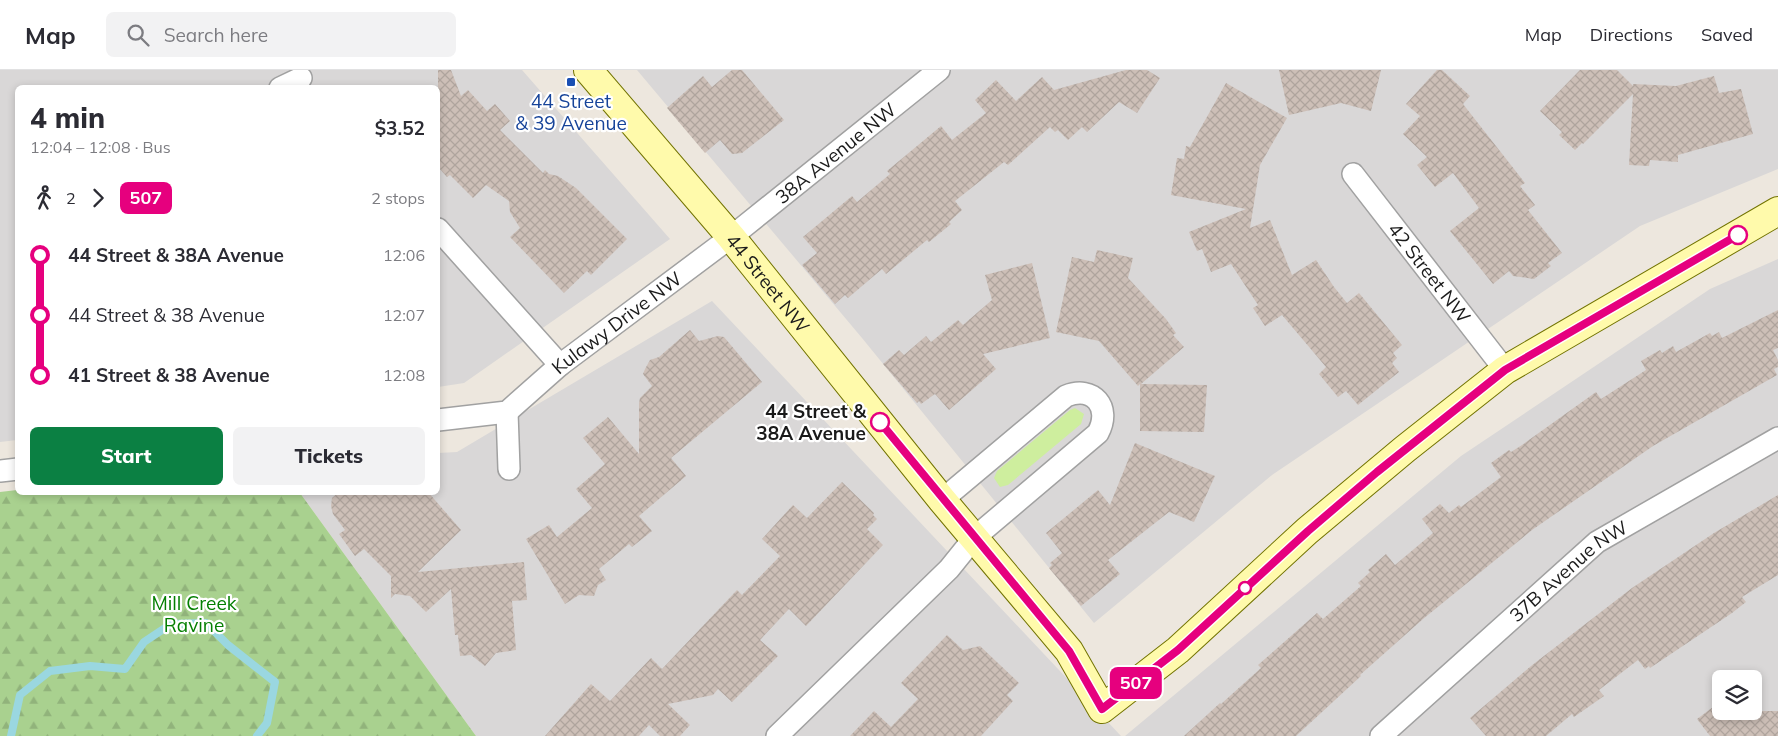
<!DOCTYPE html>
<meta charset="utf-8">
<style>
body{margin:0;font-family:Mulish,sans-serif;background:#f2f2f3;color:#2b2b33;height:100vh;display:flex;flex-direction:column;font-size:19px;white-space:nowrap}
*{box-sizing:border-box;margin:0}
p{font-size:16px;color:#7c7c81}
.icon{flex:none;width:28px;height:28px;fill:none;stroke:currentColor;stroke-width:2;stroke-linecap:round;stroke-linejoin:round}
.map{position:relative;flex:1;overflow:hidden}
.side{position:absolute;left:15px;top:15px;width:425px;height:410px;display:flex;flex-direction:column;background:#fff;border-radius:8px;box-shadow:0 2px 8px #0003}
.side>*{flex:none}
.badge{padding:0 10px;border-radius:8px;font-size:18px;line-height:32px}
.controls{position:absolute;left:1712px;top:600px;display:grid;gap:10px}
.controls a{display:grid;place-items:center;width:50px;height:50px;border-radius:8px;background:#fff;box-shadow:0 2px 8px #0003;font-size:25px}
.map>.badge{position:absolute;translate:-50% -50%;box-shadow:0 0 0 2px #fff}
.legs{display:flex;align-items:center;gap:8px;height:55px;padding:0 15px;font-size:16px}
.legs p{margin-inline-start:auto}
.headline{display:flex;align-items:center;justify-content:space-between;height:85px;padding:0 15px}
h1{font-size:28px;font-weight:800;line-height:38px}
.button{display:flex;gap:10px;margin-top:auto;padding:10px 15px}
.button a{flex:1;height:58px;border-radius:8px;background:#0b8043;color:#fff;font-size:20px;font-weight:800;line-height:58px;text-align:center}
.button a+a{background:#f2f2f3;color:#2b2b33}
ul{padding:0 15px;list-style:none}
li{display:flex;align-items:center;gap:18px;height:60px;font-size:19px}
li i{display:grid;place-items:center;width:8px;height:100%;margin:0 6px;background:currentColor}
li i::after{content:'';width:12px;height:12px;margin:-6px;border:4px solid;border-radius:50%;background:#fff}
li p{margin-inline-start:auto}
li:first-child i{background:linear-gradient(#0000 50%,currentColor 0)}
li:last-child i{background:linear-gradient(currentColor 50%,#0000 0)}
header{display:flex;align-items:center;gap:30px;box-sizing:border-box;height:70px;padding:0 25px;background:#fff;border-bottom:1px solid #e1e1e2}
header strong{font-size:24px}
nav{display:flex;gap:28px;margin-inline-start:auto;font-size:18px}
.search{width:350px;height:45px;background:#f2f2f3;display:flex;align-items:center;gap:12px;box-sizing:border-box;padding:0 18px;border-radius:8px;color:#7c7c81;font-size:19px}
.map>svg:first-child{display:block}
.residential{fill:#d9d7d7;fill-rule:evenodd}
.grass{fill:#ceee9e}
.forest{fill:url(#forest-firs)}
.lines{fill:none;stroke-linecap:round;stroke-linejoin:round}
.stream{stroke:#9ad7e0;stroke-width:8}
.building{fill:url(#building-cross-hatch)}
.street-casing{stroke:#a1a1a1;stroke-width:24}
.secondary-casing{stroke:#727300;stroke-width:30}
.street{stroke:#fff;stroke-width:21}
.secondary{stroke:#fffaab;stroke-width:28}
.line-1-casing{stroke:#fff;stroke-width:11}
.line-1{stroke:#e6007e;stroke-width:8}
.transit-dot{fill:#1a4fb4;stroke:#fff;stroke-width:2}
.stop-1-dot{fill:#fff;stroke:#e6007e;stroke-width:2.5}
.labels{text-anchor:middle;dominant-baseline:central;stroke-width:4.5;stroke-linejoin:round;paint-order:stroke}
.transit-label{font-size:19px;fill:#164399;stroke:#fff}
.street-label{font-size:19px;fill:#1a1a1a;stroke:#fff}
.stop-label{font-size:19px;font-weight:bold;fill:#1a1a1a;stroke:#fff;text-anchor:end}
.park-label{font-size:19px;fill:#047f02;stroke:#fff}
</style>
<header>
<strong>Map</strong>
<div class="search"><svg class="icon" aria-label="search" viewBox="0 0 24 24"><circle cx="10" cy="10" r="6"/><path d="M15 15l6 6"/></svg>Search here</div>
<nav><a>Map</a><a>Directions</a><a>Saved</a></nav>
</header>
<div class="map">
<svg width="1778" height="666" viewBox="0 0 1778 666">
<defs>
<pattern id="forest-firs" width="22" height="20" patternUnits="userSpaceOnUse" patternTransform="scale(1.25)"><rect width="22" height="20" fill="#a9d18f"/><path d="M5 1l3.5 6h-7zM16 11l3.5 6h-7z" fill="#91b37b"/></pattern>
<pattern id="building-cross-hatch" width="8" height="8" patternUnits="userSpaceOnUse" patternTransform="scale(1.25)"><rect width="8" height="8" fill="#cdbfb7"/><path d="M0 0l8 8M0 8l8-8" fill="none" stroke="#afa49d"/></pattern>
</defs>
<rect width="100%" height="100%" fill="#ede7de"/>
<g class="residential">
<polygon points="0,0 522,0 670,169 464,313 438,317 438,18 18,18 17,370 0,372"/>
<polygon points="637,0 1778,0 1778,99 1640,156 1272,405 1094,553 862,268"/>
<path d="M1778,189V666H1125L1461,386L1710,219ZM1721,609H1754V641H1721Z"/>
<polygon points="712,231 1121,666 476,666 300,423 438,422 438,383 457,382"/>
</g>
<polygon class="grass" points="1075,338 1084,344 1081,354 1008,415 1000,417 994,408 997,401 1070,340"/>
<polygon class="forest" points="17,420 18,422 300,423 476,666 0,666 0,422"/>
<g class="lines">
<polyline class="stream" points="11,666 20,625 50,601 90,596 125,599 144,572 171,554 206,553 228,575 275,612 267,653 257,666"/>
</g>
<g class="building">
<polygon points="438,0 451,0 461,26 468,20 487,41 495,34 510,51 500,60 543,103 545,100 549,104 558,106 576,118 627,169 591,205 587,201 564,223 510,167 520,158 510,142 509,131 486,115 473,128 450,105 447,107 438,97"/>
<polygon points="732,0 742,0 784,50 742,83 732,84 720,70 705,83 667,38 703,6 712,17"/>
<polygon points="1126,0 1147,0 1160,8 1137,43 1119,32 1087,62 1082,57 1068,70 1058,60 1055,62 1050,57 1008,95 1004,92 955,131 962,140 949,152 951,154 929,172 927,170 886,204 882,199 848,228 845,225 835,234 802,195 817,183 803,167 852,126 857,132 890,104 887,101 941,56 952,70 986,43 975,30 996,10 1016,31 1042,7 1054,20"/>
<polygon points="1279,0 1381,0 1371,41 1341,33 1289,45"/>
<polygon points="1437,0 1442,0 1470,26 1463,34 1525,113 1520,116 1535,135 1528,140 1562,183 1548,193 1551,196 1534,209 1513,206 1509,201 1493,214 1450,161 1479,138 1453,103 1435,117 1417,95 1427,87 1403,64 1420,46 1406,34"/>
<polygon points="1580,0 1617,0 1633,16 1633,14 1676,16 1714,6 1719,23 1741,19 1753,64 1678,85 1678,92 1650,90 1649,96 1629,95 1633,24 1583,74 1582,73 1575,80 1559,65 1562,62 1540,41"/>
<polygon points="1226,13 1287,48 1260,95 1250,158 1270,150 1292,205 1316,190 1334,217 1347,233 1359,223 1402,275 1393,283 1397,288 1392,293 1399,302 1358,335 1346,321 1338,327 1319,304 1326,297 1282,245 1265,256 1253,238 1258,235 1231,194 1211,202 1202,179 1197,181 1189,162 1246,139 1171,125 1177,88 1184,89 1186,76 1190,77"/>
<polygon points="1097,180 1133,188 1128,208 1166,249 1176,263 1173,265 1184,277 1141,314 1207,315 1204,362 1140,361 1140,314 1138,316 1099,271 1056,262 1072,187 1094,192"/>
<polygon points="1032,193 1050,268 983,284 996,299 949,340 935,324 921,334 919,331 917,333 883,294 899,280 904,285 926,266 931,272 958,250 963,255 992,230 985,205"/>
<polygon points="1778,240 1778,278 1773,280 1778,290 1778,297 1774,299 1777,305 1653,376 1532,460 1423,549 1360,605 1361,606 1296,666 1184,666 1220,633 1221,634 1261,598 1258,595 1317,543 1323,549 1361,516 1358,513 1370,502 1368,500 1386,484 1395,495 1433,463 1422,449 1440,434 1449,443 1459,435 1461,437 1501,407 1491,393 1509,380 1511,382 1522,375 1596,322 1601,329 1646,300 1641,291 1660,280 1662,283 1673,276 1676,282 1710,263 1712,266 1719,262 1722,268"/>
<polygon points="690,260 699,271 718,266 724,267 762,312 671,388 686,406 639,446 652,461 632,477 629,474 599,499 606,510 598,515 594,526 579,525 565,534 526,469 549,455 557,467 592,438 576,419 605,394 583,368 608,347 639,384 639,333 640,328 652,316 643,304 645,299 650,290 659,287"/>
<polygon points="1135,373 1215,406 1194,452 1169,442 1108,490 1120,504 1081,536 1049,498 1052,495 1050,493 1062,483 1046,463 1098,420 1110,435"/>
<polygon points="842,412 874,443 873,445 877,449 867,459 883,475 806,556 789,539 760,570 778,586 732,632 718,619 713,625 668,634 690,655 680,666 660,666 649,655 639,666 545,666 591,614 610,631 651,588 662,599 737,520 742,525 780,486 762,469 793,435 807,448"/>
<polygon points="339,422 428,422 461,460 418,502 524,492 527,530 512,531 516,580 496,583 485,596 471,585 460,586 458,565 455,565 451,519 426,542 410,526 395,524 391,528 391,506 364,479 355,486 339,464 345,460 333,444 331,436 332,428"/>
<polygon points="1778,425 1778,505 1742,527 1746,532 1732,543 1650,598 1649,596 1645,599 1638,590 1599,620 1604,626 1574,647 1572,644 1546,666 1486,666 1470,648 1531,596 1632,518 1714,463"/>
<polygon points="947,565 963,580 980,576 1019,613 1007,625 1013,631 981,666 850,666 874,641 891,657 918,629 901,613"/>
<polygon points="1717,634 1721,641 1778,641 1778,666 1710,666 1697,649"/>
</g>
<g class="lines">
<g class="street-casing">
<g id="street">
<polyline points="280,18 301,8"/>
<path id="s1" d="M1353,104L1505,300"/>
<polyline points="438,159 560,295"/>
<polyline points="507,342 509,399"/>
<path id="s2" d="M438,350L507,342L560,295L731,167L939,0"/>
<polyline points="0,401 18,399"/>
<path d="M777,666L949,499L974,468L1098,363C1112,337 1093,315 1066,326L942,430"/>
<path id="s3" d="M1381,666L1597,472L1778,368"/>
</g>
</g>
<g class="secondary-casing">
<g id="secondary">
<path id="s4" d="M588,0L731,167L942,430L1069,581L1102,639L1178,580L1307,461L1405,379L1505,300L1778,141"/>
</g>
</g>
<use href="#street" class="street"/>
<use href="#secondary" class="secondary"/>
</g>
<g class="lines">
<g class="line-1-casing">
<polyline id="line-1" points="880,352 1069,581 1102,639 1178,580 1308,461 1377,402 1505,300 1738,165"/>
</g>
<use href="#line-1" class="line-1"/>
</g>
<rect class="transit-dot" x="566" y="7" width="10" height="10" rx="2.5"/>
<g class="stop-1-dot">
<circle cx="1738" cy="165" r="9"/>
<circle cx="880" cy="352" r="9"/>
<circle cx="1245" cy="518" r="6"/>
</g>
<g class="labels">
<g class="transit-label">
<text x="571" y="31">44 Street<tspan x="571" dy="22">&amp; 39 Avenue</tspan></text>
</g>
<g class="street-label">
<text stroke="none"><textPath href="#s2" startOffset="488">38A Avenue NW</textPath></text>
<text stroke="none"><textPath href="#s1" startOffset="125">42 Street NW</textPath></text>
<text stroke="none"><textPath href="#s4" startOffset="279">44 Street NW</textPath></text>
<text stroke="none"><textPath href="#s2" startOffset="211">Kulawy Drive NW</textPath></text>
<text stroke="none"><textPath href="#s3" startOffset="250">37B Avenue NW</textPath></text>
</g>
<g class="stop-label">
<text x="866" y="341">44 Street &amp;<tspan x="866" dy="22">38A Avenue</tspan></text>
</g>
<g class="park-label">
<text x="194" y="533">Mill Creek<tspan x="194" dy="22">Ravine</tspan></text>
</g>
</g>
</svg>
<div class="controls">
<a><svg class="icon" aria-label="layers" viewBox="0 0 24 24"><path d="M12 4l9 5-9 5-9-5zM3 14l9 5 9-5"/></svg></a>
</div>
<b class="badge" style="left:1136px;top:613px;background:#e6007e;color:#fff">507</b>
<section class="side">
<div class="headline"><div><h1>4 min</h1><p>12:04 – 12:08 · Bus</p></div><b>$3.52</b></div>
<div class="legs"><svg class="icon" aria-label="walk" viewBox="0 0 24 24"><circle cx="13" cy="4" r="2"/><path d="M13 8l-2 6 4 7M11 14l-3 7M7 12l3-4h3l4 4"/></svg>2<svg class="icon" aria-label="forward" viewBox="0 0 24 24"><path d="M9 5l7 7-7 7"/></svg><b class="badge" style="background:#e6007e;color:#fff">507</b><p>2 stops</p></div>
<ul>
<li><i style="color:#e6007e"></i><b>44 Street &amp; 38A Avenue</b><p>12:06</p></li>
<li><i style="color:#e6007e"></i><span>44 Street &amp; 38 Avenue</span><p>12:07</p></li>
<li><i style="color:#e6007e"></i><b>41 Street &amp; 38 Avenue</b><p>12:08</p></li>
</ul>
<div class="button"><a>Start</a><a>Tickets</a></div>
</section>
</div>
